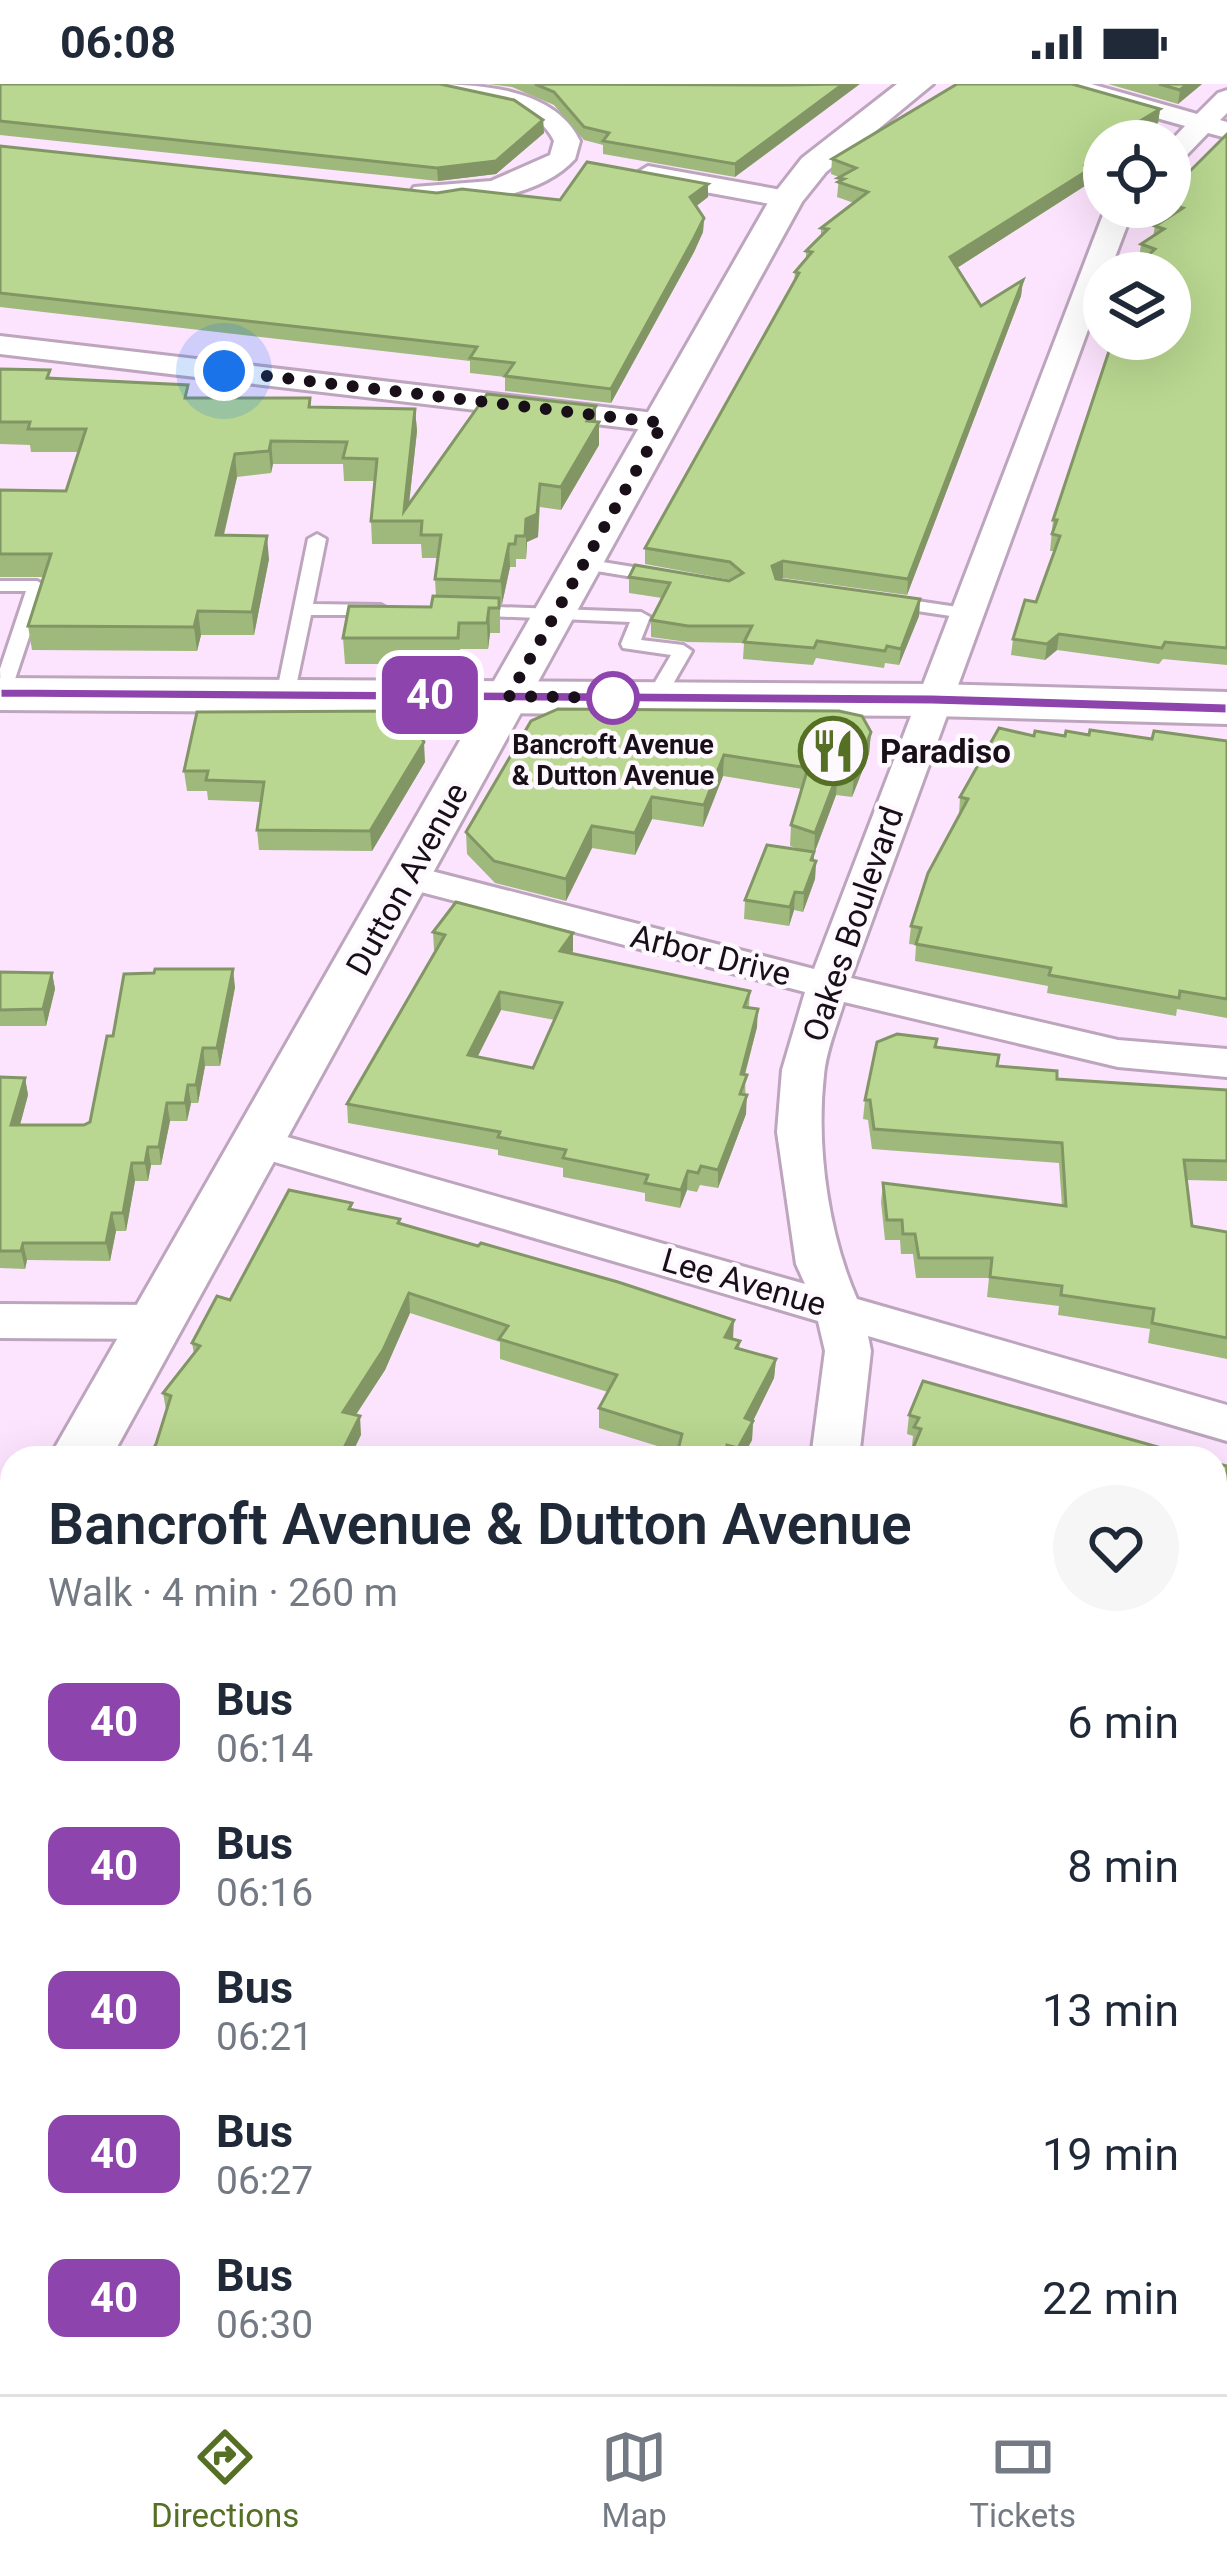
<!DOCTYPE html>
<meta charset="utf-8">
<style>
body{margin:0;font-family:Roboto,sans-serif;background:#f6f6f7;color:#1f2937;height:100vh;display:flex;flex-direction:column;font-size:45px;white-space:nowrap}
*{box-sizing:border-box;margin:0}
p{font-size:39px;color:#747a83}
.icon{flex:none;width:66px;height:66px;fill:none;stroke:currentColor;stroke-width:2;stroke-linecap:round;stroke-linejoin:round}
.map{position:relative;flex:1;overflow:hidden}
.drawer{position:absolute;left:0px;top:1362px;width:1227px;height:948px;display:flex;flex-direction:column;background:#fff;border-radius:36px 36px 0 0;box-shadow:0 12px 48px #0002}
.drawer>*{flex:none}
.badge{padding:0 24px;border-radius:18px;font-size:42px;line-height:78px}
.buttons{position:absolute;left:1083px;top:36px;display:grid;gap:24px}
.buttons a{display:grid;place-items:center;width:108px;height:108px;border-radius:50%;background:#fff;box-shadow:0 12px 48px #0002;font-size:60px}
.you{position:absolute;width:60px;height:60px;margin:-30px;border:9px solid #fff;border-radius:50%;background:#1a73e8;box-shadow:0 0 0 18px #1a73e833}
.map>.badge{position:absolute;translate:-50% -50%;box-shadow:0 0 0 6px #fff}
.round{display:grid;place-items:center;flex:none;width:126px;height:126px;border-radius:63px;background:#f6f6f7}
.summary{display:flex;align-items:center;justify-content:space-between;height:204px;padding:0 48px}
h1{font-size:57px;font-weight:600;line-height:90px}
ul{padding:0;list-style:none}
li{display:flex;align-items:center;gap:36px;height:144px;padding:0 48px}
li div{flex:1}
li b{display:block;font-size:45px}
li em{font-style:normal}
li .badge{min-width:132px;font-weight:700;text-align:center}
.status{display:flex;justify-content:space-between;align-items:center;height:84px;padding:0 60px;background:#fff;direction:ltr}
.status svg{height:33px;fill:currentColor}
.menu{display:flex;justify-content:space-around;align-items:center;height:168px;border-top:3px solid #e0e1e3;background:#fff;font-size:33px;color:#747a83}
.menu a{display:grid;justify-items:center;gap:6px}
.menu .selected{color:#557024}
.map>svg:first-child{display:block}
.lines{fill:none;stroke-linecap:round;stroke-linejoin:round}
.service-casing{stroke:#bca5bd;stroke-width:6}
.minor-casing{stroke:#bca5bd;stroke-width:6}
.tertiary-casing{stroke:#bca5bd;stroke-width:6}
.secondary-casing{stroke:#bca5bd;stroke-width:6}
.service{fill:#fff;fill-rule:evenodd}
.minor{fill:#fff;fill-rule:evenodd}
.tertiary{fill:#fff;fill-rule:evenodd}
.secondary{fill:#fff;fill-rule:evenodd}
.wall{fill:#9fb97c;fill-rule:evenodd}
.shaded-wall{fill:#829665}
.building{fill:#b9d790;stroke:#829665;stroke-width:3;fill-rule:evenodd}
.line{fill:#8e44ad;stroke:#fff;stroke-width:3}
.walk{stroke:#180f18;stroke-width:12;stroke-dasharray:0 21.6}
.stop-dot{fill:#fff;stroke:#8e44ad;stroke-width:6}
.labels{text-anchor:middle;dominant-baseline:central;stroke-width:9;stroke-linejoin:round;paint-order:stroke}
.far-stop-label{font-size:27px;font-weight:bold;fill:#180f18;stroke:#fef9fe}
.poi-label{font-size:33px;font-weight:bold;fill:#180f18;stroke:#fef9fe;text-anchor:start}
.street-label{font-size:33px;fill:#180f18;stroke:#fef9fe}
</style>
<div class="status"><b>06:08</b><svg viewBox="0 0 49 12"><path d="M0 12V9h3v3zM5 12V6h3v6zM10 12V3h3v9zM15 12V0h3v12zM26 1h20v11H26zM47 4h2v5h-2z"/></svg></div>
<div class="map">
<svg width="1227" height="2310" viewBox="0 0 1227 2310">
<rect width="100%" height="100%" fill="#fde4fe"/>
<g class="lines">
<g class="service-casing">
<g id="service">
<polygon points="317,450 326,455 313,520 381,521 390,526 381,531 311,531 294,612 285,618 276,612 308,455"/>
<polygon points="584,475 664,488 673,493 664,498 578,484 575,480"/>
<polygon points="0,497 37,497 46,502 10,610 1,616 0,585 26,507 0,507"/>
<polygon points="890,513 964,524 973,529 964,534 884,522 884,514"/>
<polygon points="470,522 641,528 650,533 641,556 683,561 692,567 662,619 655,621 645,615 671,571 623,564 621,560 630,538 464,531 461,527"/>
</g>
</g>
<g class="minor-casing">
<g id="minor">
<path d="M422,0C475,0 554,2 580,57L575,75C542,112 461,126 414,115L410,109L414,103L491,97L550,71L554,57C536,16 464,15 425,5Z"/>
<polygon points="1051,0 1091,0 1197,30 1218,9 1227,6 1227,29 1220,36 1227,38 1227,54 1208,49 1179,79 1170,81 1170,58 1185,42 1054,5"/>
<polygon points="648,82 787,107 800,115 787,123 639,96 635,90"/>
<path d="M1106,123H1134L1109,189H1104V202L851,894L1118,956L1227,965V993L1118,983L844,918C837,941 826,967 824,991C816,1063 828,1149 857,1215L1227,1321V1357L868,1252L871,1267L859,1374H811L825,1267L818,1237L244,1069L237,1059L244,1049L259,1045L805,1200L796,1180L777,1048L782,986L805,908L394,801L389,793L394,785L408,781L814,885Z"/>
<polygon points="0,252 663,330 678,339 663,348 0,270"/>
<polygon points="0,1220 159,1221 175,1226 182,1238 175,1250 159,1255 0,1254"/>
<polygon points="0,1533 12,1537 12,1579 0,1575"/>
<polygon points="1215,1970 1227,1974 1227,2028 1215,2024"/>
<polygon points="569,2298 633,2298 631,2310 565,2310"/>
</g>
</g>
<g class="tertiary-casing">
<g id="tertiary">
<polygon points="897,0 933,0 826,88 802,118 111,1374 49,1374 770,115 802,74"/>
<polygon points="12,1467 12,1535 0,1539 0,1471"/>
</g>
</g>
<g class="secondary-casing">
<polygon id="secondary" points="0,594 933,600 1227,608 1227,640 933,632 0,626"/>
</g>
<use href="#service" class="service"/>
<use href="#minor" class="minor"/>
<use href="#tertiary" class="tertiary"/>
<use href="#secondary" class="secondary"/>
</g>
<g class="wall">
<polygon points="0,0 543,36 544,49 496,90 438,97 0,51"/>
<polygon points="488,0 780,0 735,93 603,70 603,61 584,56 554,21 512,3"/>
<polygon points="1108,0 1202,0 1178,20"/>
<polygon points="1160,25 1158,39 1104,57 1104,84 1092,92 1091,98 957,184 981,222 1023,196 1021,212 907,511 783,494 779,495 920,515 919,532 899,581 885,579 884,584 816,574 813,581 743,575 744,559 687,558 651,553 651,536 662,514 629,509 629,493 731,496 645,480 645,464 794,198 795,188 806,175 806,167 821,153 821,144 854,119 837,113 839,93 831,90 832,75"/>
<polygon points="1227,50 1227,581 1163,575 1159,580 1057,566 1045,576 1011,571 1013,555 1036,518 1055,467 1050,467 1053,436 1143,176 1139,175 1141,160 1153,153 1155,142 1167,135 1158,132 1159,123 1170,123 1170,107"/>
<polygon points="0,62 437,109 560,116 708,100 708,113 696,122 704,134 703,148 694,168 611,319 505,307 505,293 470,289 470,277 0,223"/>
<polygon points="0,285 190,314 310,314 311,323 415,325 417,347 409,420 596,338 599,338 599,361 561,426 540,423 538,453 527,458 526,475 516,475 516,483 510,483 502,520 500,520 500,549 490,549 488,565 460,565 459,580 345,580 343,554 431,523 436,513 435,495 438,474 422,474 421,460 372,460 371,437 374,397 344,397 343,380 273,380 271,389 237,393 224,451 269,475 254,551 201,551 197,567 32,566 28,542 44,493 0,493 0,406 66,407 79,368 31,368 30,361 0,360"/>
<polygon points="531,637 871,648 869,670 852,713 836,711 814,770 814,776 816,777 815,795 803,828 794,826 789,842 744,835 745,816 804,767 790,762 791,741 802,705 723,692 703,743 652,735 635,771 592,764 566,817 495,799 467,770 466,748"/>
<polygon points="1089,651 1227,657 1227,934 1177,925 1176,932 1047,909 1048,902 915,877 916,861 909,860 911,842 959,731 960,713 1034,652"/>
<polygon points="425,678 372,767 259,766 257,746 261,718 208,716 207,707 187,707 184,687"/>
<path d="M433,848L573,867L571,869L750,907L749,923L757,943L745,991L746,1030L718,1104L700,1101L697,1108L687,1106L680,1124L645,1117V1109L563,1093V1084L498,1071V1066L348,1039L347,1020L436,867L434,866ZM501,926L555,936L533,984L477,973Z"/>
<polygon points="0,888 52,889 55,905 46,942 0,942"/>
<polygon points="235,903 220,982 205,982 198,1019 191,1019 187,1037 170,1037 161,1081 151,1081 148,1097 135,1097 126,1147 116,1147 110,1177 27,1176 25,1185 0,1184 0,993 25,994 28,1011 20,1041 84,1041 90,1038 113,952"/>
<polygon points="936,963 998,983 1057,995 1227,1006 1227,1097 1186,1096 1192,1142 1227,1148 1227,1275 1148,1259 1150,1245 1058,1231 1059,1222 987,1213 989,1194 916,1194 913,1170 901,1170 900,1156 885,1156 881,1118 883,1099 1062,1122 1059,1079 872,1065 868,1036 863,1035 865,1016"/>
<polygon points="353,1126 400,1139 740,1257 739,1265 776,1275 774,1294 753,1337 752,1356 742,1374 676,1374 677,1368 599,1344 599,1324 608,1308 500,1275 500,1258 410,1229 385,1286 356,1331 361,1351 156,1360 166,1326 163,1309 194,1270 192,1259 230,1216"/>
<polygon points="909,1331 1197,1374 914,1362 912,1362 913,1352 907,1350"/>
<polygon points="1215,1379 1227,1570 1219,1604 1215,1603"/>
<polygon points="12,1710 12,1958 0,1954 0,1734"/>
<polygon points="1215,1720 1227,1723 1227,1853 1215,1850"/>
<polygon points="1215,2091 1227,2094 1227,2194 1215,2190"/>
<polygon points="919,2298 1085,2298 1083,2310 1006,2310 981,2304 980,2310 945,2310 918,2303"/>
<polygon points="1143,2298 1215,2298 1227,2310 1141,2310"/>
</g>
<g class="shaded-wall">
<polygon points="843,0 860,0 735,93 735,80"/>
<polygon points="1187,0 1202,0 1178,20 1180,6"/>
<polygon points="1160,25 1158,39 1129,57 1107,57"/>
<polygon points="543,36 544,49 496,90 438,97 437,84"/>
<polygon points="1104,59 1104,84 1092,92 1091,98 949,189 950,173 1086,81 1097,64"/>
<polygon points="708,100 708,113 690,127 690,113"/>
<polygon points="704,134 703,148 694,168 611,319 611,305"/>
<polygon points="1023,196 1021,212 907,511 908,495"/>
<polygon points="596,322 596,343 599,338 599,361 561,426 561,403 587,337"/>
<polygon points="415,325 417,347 407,437 404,427"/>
<polygon points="271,357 273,380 271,389 269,367"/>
<polygon points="235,370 237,393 218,475 216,451"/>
<polygon points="540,400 538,453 527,458 526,475 526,435"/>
<polygon points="267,452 269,475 254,551 252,528"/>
<polygon points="509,460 510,483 502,520 501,497"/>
<polygon points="783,477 783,494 772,499 772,482"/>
<polygon points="920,515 919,532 899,581 901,565"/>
<polygon points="489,524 490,549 488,565 487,539"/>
<polygon points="198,527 201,551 197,567 194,543"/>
<polygon points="1059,550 1057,566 1045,576 1047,560"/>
<polygon points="871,648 869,670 852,713 854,692"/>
<polygon points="424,658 425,678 372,767 370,747"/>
<polygon points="724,671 723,692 703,743 704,721"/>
<polygon points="838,689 836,711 814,770 813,785 816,777 815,795 803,828 804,809 814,769 815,749"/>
<polygon points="652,713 652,735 635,771 635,749"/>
<polygon points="592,742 592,764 566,817 566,795"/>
<polygon points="795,808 794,826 789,842 790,823"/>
<polygon points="573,849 573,867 560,885 560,867"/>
<polygon points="233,885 235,903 220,982 217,964"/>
<polygon points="52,889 55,905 46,942 43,925"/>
<polygon points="500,908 501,926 469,990 468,971"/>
<polygon points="758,925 757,943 740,1008 741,990"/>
<polygon points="203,964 205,982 198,1019 196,1001"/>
<polygon points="25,994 28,1011 15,1059 11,1041"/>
<polygon points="188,1001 191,1019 187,1037 185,1019"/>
<polygon points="747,1011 746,1030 718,1104 718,1086"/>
<polygon points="167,1019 170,1037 161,1081 159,1063"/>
<polygon points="148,1063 151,1081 148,1097 145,1079"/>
<polygon points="132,1079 135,1097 126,1147 123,1129"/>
<polygon points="688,1087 687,1106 680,1124 681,1106"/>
<polygon points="112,1129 116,1147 110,1177 106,1159"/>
<polygon points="23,1159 27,1176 25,1185 21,1167"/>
<polygon points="409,1209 410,1229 385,1286 345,1347 343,1328"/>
<polygon points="734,1236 733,1255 725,1253"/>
<polygon points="776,1275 774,1294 752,1339 753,1337 752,1356 742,1374 738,1374 745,1334"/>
<polygon points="360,1332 361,1351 350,1374 339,1374"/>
<polygon points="12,2097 12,2134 0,2159 0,2122"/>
<polygon points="3,2277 10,2297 4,2310 0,2310 0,2283"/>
<polygon points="482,2298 489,2298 486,2310 478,2310"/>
<polygon points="875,2298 880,2298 875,2310 871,2310"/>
</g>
<g class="building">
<polygon points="0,0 440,0 514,16 543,36 496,77 437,84 0,37"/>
<polygon points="535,0 787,1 843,0 735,80 603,57 609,49 584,43 554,8"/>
<polygon points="957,0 1072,0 1160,25 1107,57 1104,57 1104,59 1097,64 1104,68 1104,70 1086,81 1093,83 950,173 981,222 1023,196 908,495 783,477 772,482 776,495 920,515 901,565 887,562 885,567 817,557 814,564 744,558 752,542 688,542 651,536 670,499 629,493 635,481 729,497 743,489 730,478 645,464 799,189 795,188 812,168 806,167 828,145 821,144 868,108 838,98 844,95 838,94 856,84 832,75"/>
<polygon points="1159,0 1187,0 1180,6"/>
<polygon points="1227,50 1227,564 1165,558 1162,564 1059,550 1047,560 1013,555 1025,516 1036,518 1060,452 1052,450 1057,436 1053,436 1113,255 1170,255 1170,189 1137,189 1142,177 1155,165 1141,160 1164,145 1155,142 1183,124 1170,120 1170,107"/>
<polygon points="0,62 437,109 462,105 560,116 587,78 708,100 690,113 704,134 694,154 611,305 505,292 514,279 470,274 477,263 0,209"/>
<polygon points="0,285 50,286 47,294 188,301 185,314 310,314 309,323 415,325 404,427 487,310 596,322 587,337 599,338 561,403 540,400 537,430 526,435 525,452 516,452 515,460 509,460 501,497 435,495 441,451 421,451 422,437 371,437 377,375 343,374 347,358 271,357 269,367 235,370 216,451 267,452 252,528 198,527 194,543 28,542 51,470 0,470 0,406 66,407 86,345 28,345 30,338 0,338"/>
<polygon points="433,512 499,514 499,524 489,524 487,539 459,539 458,554 343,554 349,522 431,523"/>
<polygon points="558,625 839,627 862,632 871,648 854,692 838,689 815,749 791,741 808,684 724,671 704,721 652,713 635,749 592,742 566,795 494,777 466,748 531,637"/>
<polygon points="406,627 424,658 370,747 257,746 264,698 206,696 208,687 184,687 197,628"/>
<polygon points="999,644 1034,652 1035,647 1065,652 1066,647 1089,651 1090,646 1152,655 1154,647 1227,657 1227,915 1180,907 1179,914 1049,891 1051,884 916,860 921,844 911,842 928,789 968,715 960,713"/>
<polygon points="767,761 814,768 811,776 816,777 804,809 795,808 790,823 745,816"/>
<path d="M456,818L573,849L560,867L750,907L744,923L758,925L741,990L747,991L740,1010L747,1011L718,1086L701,1082L698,1089L688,1087L681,1106L645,1099L648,1091L563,1074L566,1066L498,1053L500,1048L347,1020L445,851L433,848ZM500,908L562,919L533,984L468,971Z"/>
<polygon points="155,885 233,885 217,964 203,964 196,1001 188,1001 185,1019 167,1019 159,1063 148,1063 145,1079 132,1079 123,1129 112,1129 106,1159 23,1159 21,1167 0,1167 0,993 25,994 11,1041 84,1041 90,1038 107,952 113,952 124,890 154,889"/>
<polygon points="0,888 52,889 43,925 0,926"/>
<polygon points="897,950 937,955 935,963 999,971 997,982 1057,987 1057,995 1227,1006 1227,1077 1184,1076 1192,1142 1227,1148 1227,1254 1152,1239 1154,1225 1061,1211 1062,1202 990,1193 992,1174 919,1174 915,1150 903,1150 902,1136 887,1136 883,1099 1066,1122 1062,1059 874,1045 870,1016 865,1016 877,958"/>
<polygon points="289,1106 352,1119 349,1125 400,1135 398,1139 478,1162 481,1159 618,1198 734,1236 725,1253 740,1257 736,1264 776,1275 745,1334 753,1337 738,1364 727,1361 724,1374 676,1374 682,1350 599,1324 617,1291 499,1255 508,1242 409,1209 383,1266 343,1328 360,1332 339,1374 148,1374 156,1360 171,1312 163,1309 200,1262 192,1259 217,1212 230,1216"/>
<polygon points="923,1297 1197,1374 909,1374 921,1345 914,1343 919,1334 909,1331"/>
<polygon points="1215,1379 1227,1382 1227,1570 1224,1586 1215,1584"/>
<polygon points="12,1710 12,1943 0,1939 0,1768 2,1765 0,1764 0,1734"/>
<polygon points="1215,1720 1227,1723 1227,1831 1215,1829"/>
<polygon points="0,2079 12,2082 12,2097 0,2122"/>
<polygon points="1215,2091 1227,2094 1227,2168 1215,2164"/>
<polygon points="1215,2253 1227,2255 1227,2310 1194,2310 1147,2301 1148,2298 1215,2298"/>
<polygon points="242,2298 482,2298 478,2310 237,2310"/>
<polygon points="722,2298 875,2298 871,2310 716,2310"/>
<polygon points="1043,2298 1085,2298 1084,2308"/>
</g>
<polygon class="line" points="0,604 932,610 1227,619 1227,630 932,621 0,614"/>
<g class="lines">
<polyline class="walk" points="224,287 663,339 509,612 613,614"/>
</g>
<defs>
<g id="restaurant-ring" transform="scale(3.45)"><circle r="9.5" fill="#fef9fe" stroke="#557024" stroke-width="1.5"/><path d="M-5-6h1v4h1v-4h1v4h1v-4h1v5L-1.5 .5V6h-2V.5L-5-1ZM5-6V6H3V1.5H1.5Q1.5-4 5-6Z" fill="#557024"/></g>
</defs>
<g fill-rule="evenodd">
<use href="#restaurant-ring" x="833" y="667"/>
</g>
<circle class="stop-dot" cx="613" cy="614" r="24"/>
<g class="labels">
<g class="far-stop-label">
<text x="613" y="661">Bancroft Avenue<tspan x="613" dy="31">&amp; Dutton Avenue</tspan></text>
</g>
<g class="poi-label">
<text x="880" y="667">Paradiso</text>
</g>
<g class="street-label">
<text transform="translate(407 795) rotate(-61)">Dutton Avenue</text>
<text transform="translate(853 840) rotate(-71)">Oakes Boulevard</text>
<text transform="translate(711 871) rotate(14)">Arbor Drive</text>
<text transform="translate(744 1198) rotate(16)">Lee Avenue</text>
</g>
</g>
</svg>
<div class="buttons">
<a><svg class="icon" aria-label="locate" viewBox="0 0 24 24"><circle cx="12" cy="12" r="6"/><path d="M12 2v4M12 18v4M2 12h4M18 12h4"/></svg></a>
<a><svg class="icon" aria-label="layers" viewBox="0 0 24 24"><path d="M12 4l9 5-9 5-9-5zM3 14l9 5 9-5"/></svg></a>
</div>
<div class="you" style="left:224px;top:287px"></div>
<b class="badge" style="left:430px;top:611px;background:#8e44ad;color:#fff">40</b>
<section class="drawer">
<div class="summary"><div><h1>Bancroft Avenue &amp; Dutton Avenue</h1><p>Walk · 4 min · 260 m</p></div><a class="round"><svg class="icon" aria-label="heart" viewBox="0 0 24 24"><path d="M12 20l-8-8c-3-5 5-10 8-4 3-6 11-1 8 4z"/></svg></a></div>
<ul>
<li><span class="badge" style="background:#8e44ad;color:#fff">40</span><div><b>Bus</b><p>06:14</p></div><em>6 min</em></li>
<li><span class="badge" style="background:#8e44ad;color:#fff">40</span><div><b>Bus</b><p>06:16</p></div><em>8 min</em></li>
<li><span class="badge" style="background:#8e44ad;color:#fff">40</span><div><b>Bus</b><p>06:21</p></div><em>13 min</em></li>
<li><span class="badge" style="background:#8e44ad;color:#fff">40</span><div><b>Bus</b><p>06:27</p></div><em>19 min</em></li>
<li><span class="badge" style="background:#8e44ad;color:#fff">40</span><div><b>Bus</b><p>06:30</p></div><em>22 min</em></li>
</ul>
</section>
</div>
<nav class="menu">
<a class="selected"><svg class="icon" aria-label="directions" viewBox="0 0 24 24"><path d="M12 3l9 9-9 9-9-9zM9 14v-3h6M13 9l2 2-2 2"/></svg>Directions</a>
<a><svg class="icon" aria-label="map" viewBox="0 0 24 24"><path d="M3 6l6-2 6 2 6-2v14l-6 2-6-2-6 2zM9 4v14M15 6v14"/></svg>Map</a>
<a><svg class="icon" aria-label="tickets" viewBox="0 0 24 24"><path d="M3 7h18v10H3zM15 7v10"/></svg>Tickets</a>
</nav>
